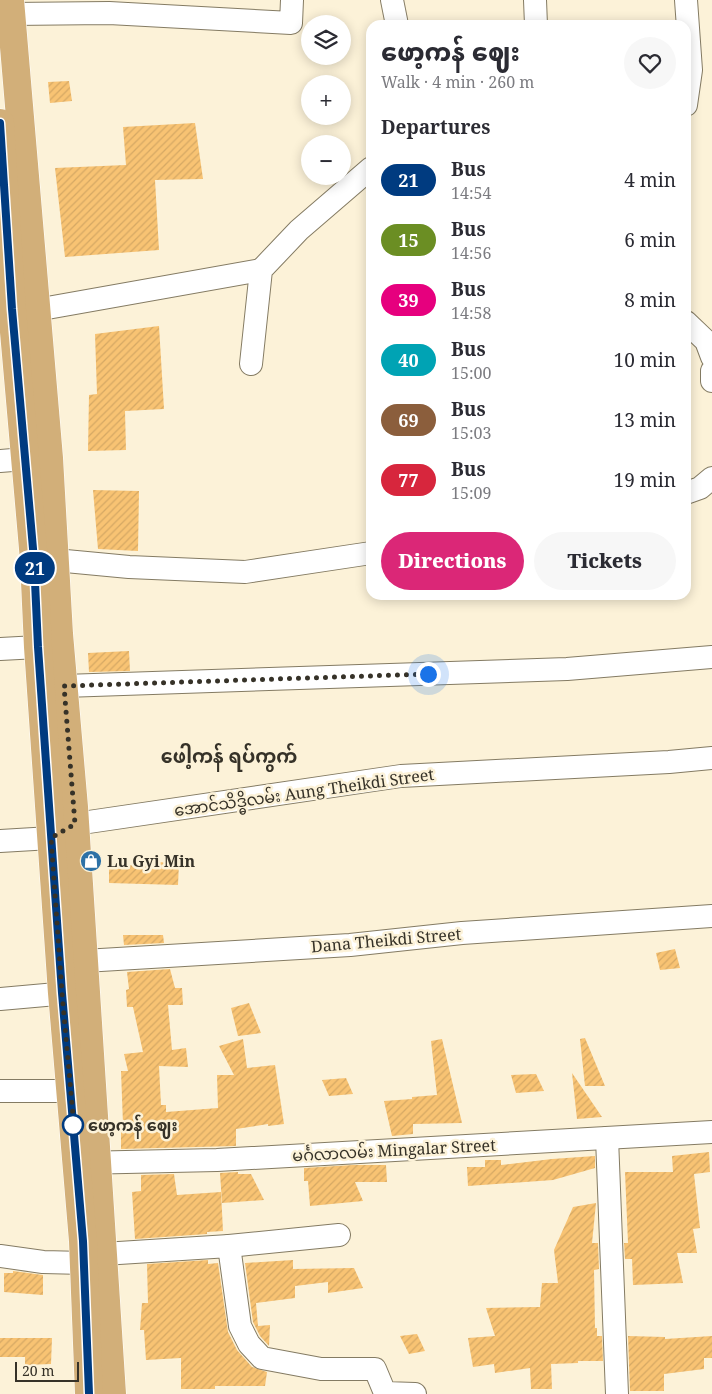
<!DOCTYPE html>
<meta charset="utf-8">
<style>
body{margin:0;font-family:"Noto Serif","Noto Sans Myanmar",serif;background:#f7f7f7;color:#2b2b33;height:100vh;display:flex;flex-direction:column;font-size:19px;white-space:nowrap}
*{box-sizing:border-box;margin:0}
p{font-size:16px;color:#7c7c81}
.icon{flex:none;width:28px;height:28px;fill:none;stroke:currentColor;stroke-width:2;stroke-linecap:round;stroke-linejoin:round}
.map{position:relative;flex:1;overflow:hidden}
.drawer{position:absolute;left:366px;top:20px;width:325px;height:580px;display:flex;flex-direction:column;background:#fff;border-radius:15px;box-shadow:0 2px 12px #0003}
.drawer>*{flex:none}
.badge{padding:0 10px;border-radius:16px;font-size:18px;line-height:32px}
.fabs{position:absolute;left:301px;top:15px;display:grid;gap:10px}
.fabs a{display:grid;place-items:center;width:50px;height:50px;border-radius:50%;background:#fff;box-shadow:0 2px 12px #0003;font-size:25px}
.scale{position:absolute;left:15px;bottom:12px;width:64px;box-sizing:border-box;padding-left:5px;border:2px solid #363228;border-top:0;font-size:14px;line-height:18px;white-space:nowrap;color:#363228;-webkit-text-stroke:4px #fcf2d8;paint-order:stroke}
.you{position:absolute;width:25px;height:25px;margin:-12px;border:4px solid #fff;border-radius:50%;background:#1a73e8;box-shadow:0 0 0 8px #1a73e833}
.map>.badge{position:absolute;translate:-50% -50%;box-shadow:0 0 0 2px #fff}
h2{padding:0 15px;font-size:19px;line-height:45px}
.round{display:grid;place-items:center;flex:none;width:52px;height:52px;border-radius:26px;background:#f7f7f7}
.head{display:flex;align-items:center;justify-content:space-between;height:85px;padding:0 15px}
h1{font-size:24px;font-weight:800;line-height:38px}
.primary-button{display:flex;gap:10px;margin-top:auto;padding:10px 15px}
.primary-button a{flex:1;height:58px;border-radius:30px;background:#db2777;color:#fff;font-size:20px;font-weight:800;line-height:58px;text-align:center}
.primary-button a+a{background:#f7f7f7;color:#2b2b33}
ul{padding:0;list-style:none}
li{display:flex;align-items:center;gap:15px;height:60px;padding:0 15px}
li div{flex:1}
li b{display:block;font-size:19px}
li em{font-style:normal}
li .badge{min-width:55px;font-weight:700;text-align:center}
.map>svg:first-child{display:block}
.building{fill:url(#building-hatch)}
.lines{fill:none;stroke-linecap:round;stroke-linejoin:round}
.minor-casing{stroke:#847b63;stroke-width:24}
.major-casing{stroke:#fff;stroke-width:29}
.minor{stroke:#fff;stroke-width:22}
.major{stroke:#d2af79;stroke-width:28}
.line-casing{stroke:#fff;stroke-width:11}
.line{stroke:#003b80;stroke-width:8}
.walk{stroke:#363228;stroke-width:5;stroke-dasharray:0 9}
.stop-dot{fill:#fff;stroke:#003b80;stroke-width:2.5}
.labels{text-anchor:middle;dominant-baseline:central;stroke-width:5;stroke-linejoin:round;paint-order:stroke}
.street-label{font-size:16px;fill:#363228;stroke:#fcf2d8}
.poi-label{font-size:16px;font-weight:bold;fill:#363228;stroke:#fcf2d8;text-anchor:start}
.stop-label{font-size:16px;font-weight:bold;fill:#363228;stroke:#fcf2d8;text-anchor:start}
.quarter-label{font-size:19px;font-weight:bold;fill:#363228;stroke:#fcf2d8}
</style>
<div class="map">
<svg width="712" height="1394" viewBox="0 0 712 1394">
<defs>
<pattern id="building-hatch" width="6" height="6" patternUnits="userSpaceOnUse" patternTransform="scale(1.25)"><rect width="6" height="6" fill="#f8c373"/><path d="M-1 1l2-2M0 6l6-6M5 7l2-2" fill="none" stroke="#d5a864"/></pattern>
</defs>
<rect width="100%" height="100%" fill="#fcf2d8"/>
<g class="building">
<polygon points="69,81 72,101 50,103 48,82"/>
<polygon points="195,123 203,179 155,180 159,250 65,257 55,168 126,165 123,127"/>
<polygon points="159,326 164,409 125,411 126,450 88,451 89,395 97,394 95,334"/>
<polygon points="93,490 139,491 138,551 98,549"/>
<polygon points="129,651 130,671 89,672 88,653"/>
<polygon points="156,862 179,863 178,885 109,883 109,864 146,866"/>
<polygon points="123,935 163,935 164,943 124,945"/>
<polygon points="675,949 680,968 660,970 656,953"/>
<polygon points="170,969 175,988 182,988 183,1005 168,1005 172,1050 186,1048 188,1067 159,1066 161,1105 166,1105 166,1112 218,1108 217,1075 234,1075 219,1046 243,1039 247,1068 275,1065 284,1124 268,1126 268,1124 236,1129 236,1146 121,1149 121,1124 123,1124 121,1071 128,1071 124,1054 143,1052 133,1007 127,1007 126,990 129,989 127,972"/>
<polygon points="249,1003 261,1033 238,1036 231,1008"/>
<polygon points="585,1038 605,1086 585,1086 580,1039"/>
<polygon points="442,1039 462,1123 413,1124 413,1134 392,1136 384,1101 412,1099 412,1097 437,1095 431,1041"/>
<polygon points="572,1073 602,1117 577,1119"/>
<polygon points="536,1074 544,1091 516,1093 511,1075"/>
<polygon points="346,1078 353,1094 329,1096 322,1080"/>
<polygon points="709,1152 710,1172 694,1174 700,1228 693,1229 697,1253 677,1253 683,1283 633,1285 632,1259 625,1259 624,1243 628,1243 625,1172 673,1172 672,1156"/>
<polygon points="595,1156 595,1168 553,1180 468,1186 467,1167 485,1167 485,1160 501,1160 501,1165 552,1159"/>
<polygon points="353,1165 386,1165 387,1182 355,1182 363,1201 310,1206 308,1181 304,1181 304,1168"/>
<polygon points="238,1172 238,1174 251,1174 264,1200 222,1203 220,1173"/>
<polygon points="174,1174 177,1195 221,1192 223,1231 207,1232 207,1234 135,1239 132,1192 141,1191 141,1175"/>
<polygon points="596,1203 592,1243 598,1243 599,1269 594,1270 595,1328 597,1328 597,1336 602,1336 603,1361 578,1361 578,1363 551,1364 552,1389 531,1389 530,1368 495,1373 494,1364 473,1367 468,1338 495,1336 486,1308 540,1307 542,1283 558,1283 554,1250 573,1207"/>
<polygon points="208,1260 208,1264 218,1263 228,1332 237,1350 252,1367 267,1372 265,1386 215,1386 215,1389 181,1389 181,1358 146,1360 144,1330 140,1330 142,1303 148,1303 147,1264"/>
<polygon points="293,1260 293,1269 354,1268 363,1288 328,1293 328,1282 295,1286 295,1298 256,1303 258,1326 270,1325 269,1346 260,1336 253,1322 245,1263"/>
<polygon points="13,1271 43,1275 43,1295 4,1292 4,1273 13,1273"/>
<polygon points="417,1334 425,1351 409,1354 400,1336"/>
<polygon points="628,1336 665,1337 665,1339 712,1336 712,1358 704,1358 704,1369 664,1374 664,1391 630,1391"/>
<polygon points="0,1338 52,1338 51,1364 25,1365 25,1357 0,1357"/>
</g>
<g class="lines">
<g class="minor-casing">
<g id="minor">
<polyline points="392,0 397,25"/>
<polyline points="535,0 536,25"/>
<polyline points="686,0 691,70 686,105"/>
<polyline points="11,14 109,13 291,23 292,0"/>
<polyline points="21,309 36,310 261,270"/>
<polyline points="686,322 706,341 712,357"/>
<polyline points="251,364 261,270 299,230 371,168"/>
<polyline points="712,371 712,381"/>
<polyline points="0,461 25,459"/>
<polyline points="686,493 700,488 712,478"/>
<polyline points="55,560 129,567 245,572 371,553"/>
<polyline points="0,649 38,647"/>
<polyline points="64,686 567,669 712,657"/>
<polyline points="0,841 51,838 75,824 401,776 669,762 712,758"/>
<polyline points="67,962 350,945 462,933 712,916"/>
<polyline points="0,999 79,992"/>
<polyline points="0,1091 71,1091"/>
<polyline points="607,1138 617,1394"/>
<polyline points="80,1163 217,1160 712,1132"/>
<polyline points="229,1246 339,1235"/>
<polyline points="0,1256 43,1262 84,1263 103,1254 229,1246 240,1326 249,1344 262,1358 321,1369 375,1369 385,1393 415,1394"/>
</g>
</g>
<g class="major-casing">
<g id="major">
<polyline points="10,0 49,458 59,634 74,807 112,1394"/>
<polyline points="0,123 12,309 34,560 38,647 62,993 83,1241 89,1394"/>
</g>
</g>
<use href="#minor" class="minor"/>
<use href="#major" class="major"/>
</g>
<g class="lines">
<g class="line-casing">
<polyline id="line" points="0,123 12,309 34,560 38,647 62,993 83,1241 89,1394"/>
</g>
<use href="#line" class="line"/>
<polyline class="walk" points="73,1125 74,1127 62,993 51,838 75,824 64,686 428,674"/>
</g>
<defs>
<g id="shop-disc" transform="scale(1.125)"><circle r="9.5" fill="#2d71a6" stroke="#fcf2d8"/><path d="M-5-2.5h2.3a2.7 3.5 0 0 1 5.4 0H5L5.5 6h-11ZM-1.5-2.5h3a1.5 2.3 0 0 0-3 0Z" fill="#fff"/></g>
</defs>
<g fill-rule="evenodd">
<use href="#shop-disc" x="91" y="861"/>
</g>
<circle class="stop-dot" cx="73" cy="1125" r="10"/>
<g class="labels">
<g class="street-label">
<text transform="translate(304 792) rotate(-8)">အောင်သိဒ္ဓိလမ်း Aung Theikdi Street</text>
<text transform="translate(386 940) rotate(-5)">Dana Theikdi Street</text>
<text transform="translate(394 1150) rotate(-3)">မင်္ဂလာလမ်း Mingalar Street</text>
</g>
<g class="poi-label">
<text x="107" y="861">Lu Gyi Min</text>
</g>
<g class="stop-label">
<text x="88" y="1125">ဖော့ကန် ဈေး</text>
</g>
<g class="quarter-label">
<text x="229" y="756">ဖေါ့ကန် ရပ်ကွက်</text>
</g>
</g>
</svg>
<div class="fabs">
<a><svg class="icon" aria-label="layers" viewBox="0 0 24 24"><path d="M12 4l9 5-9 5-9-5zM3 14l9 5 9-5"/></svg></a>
<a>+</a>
<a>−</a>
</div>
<div class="scale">20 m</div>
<div class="you" style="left:428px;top:674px"></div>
<b class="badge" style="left:35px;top:568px;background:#003b80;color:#fff">21</b>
<section class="drawer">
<div class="head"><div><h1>ဖော့ကန် ဈေး</h1><p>Walk · 4 min · 260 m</p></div><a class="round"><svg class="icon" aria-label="heart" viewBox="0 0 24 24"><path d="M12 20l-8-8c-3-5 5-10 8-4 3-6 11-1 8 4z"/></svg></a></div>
<h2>Departures</h2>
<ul>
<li><span class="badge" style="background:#003b80;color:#fff">21</span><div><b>Bus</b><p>14:54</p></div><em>4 min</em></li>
<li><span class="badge" style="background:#6b8e23;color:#fff">15</span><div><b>Bus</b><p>14:56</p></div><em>6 min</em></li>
<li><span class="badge" style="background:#e6007e;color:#fff">39</span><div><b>Bus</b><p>14:58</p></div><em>8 min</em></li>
<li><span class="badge" style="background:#00a3b4;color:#fff">40</span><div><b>Bus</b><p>15:00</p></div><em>10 min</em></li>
<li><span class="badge" style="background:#8b5e3c;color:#fff">69</span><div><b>Bus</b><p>15:03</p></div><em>13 min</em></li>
<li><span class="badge" style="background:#d7263d;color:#fff">77</span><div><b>Bus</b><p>15:09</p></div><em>19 min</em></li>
</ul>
<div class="primary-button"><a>Directions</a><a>Tickets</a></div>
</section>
</div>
